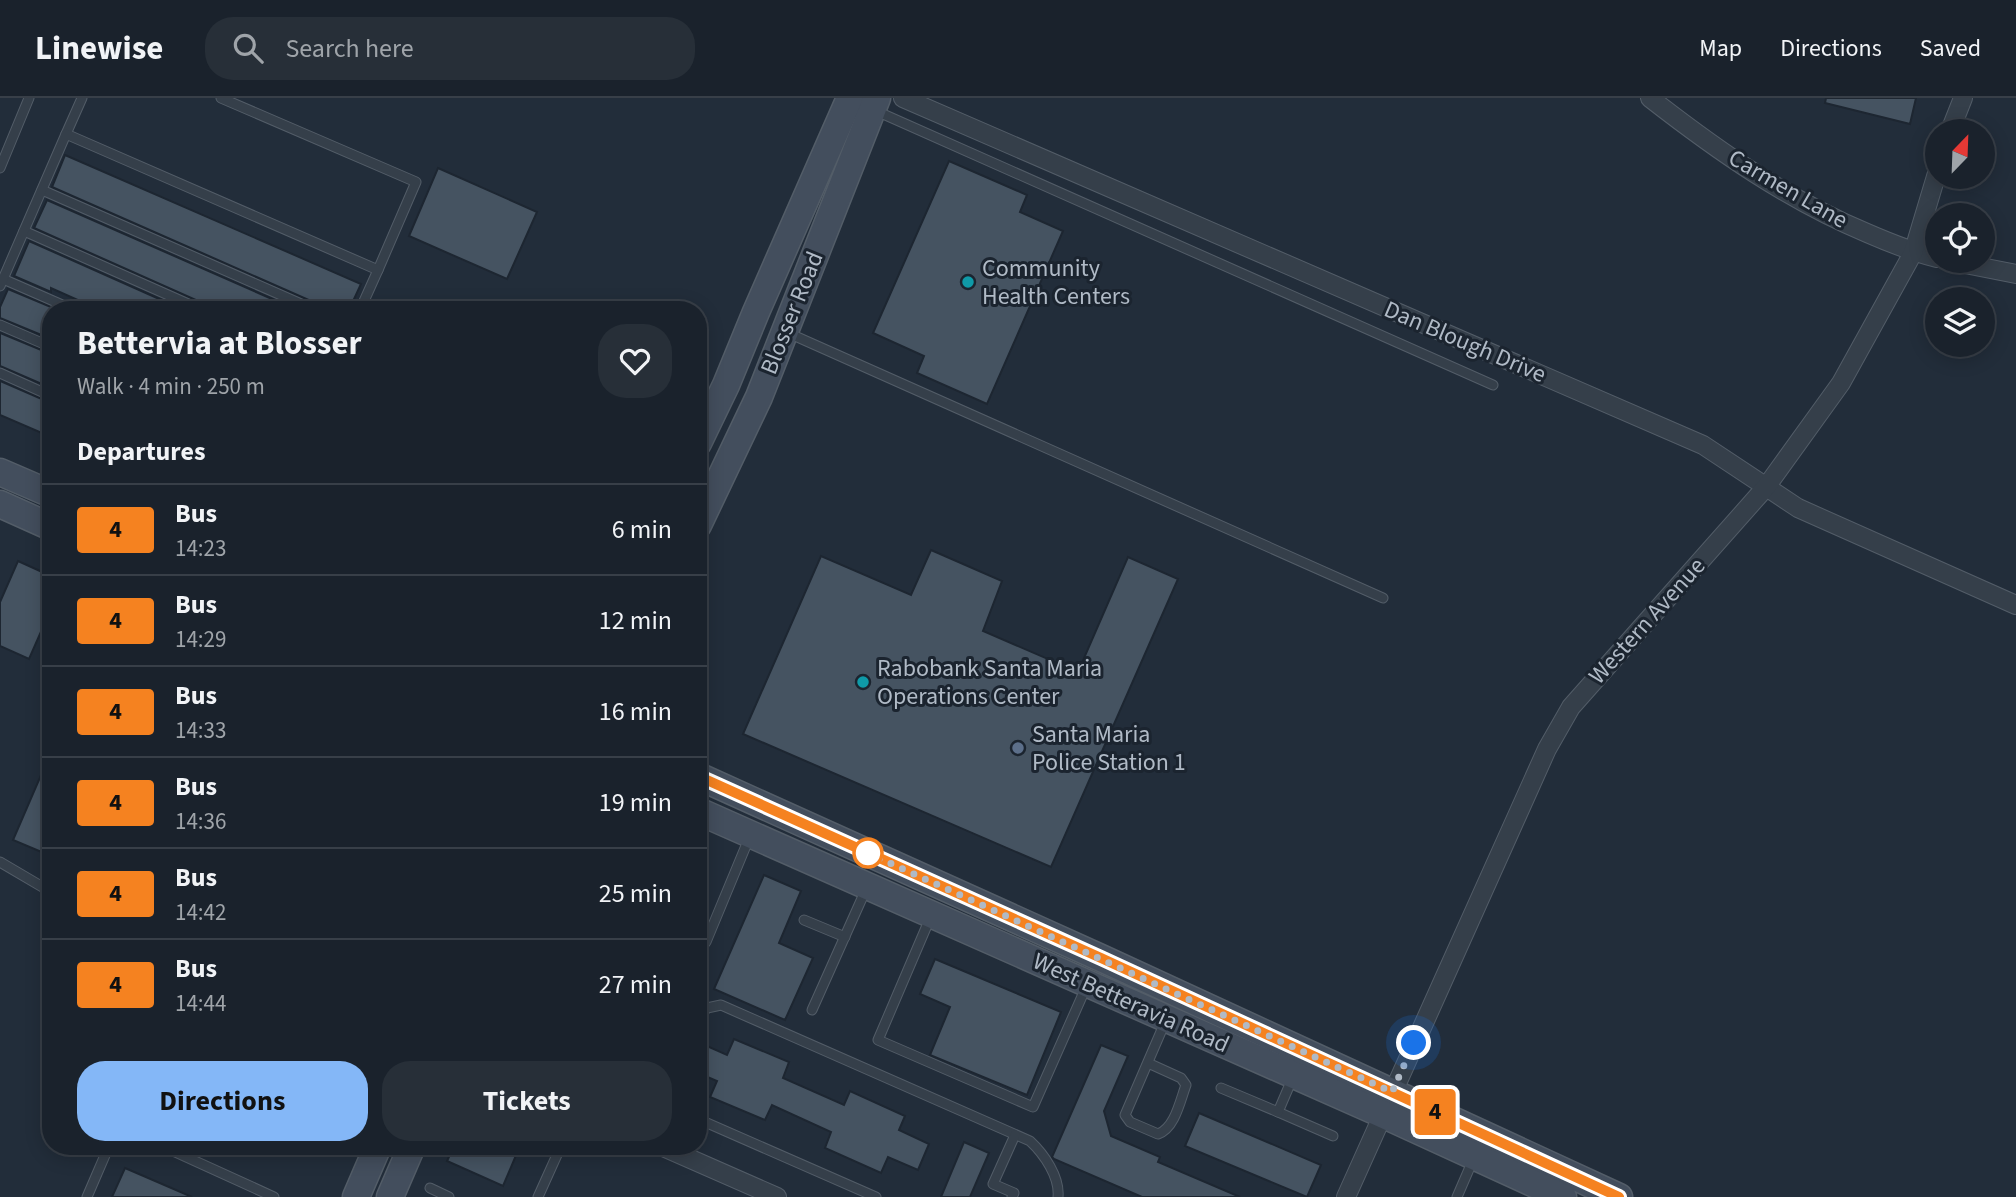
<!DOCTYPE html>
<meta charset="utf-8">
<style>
body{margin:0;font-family:"Source Sans 3",sans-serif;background:#272f38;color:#f1f3f6;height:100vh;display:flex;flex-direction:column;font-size:26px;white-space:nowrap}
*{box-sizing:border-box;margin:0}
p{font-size:23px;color:#9fa4a9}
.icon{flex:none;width:38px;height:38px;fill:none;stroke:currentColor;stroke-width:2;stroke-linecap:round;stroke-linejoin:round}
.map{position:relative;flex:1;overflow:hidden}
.drawer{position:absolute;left:42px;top:203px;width:665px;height:854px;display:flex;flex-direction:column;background:#1a222c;border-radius:28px;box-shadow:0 4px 18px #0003,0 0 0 2px #383f48}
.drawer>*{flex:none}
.badge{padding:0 14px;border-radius:5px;font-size:24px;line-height:46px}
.needle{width:46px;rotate:23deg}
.buttons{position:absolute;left:1925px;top:21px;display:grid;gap:14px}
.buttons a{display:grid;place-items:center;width:70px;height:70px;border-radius:50%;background:#1a222c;box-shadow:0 4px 18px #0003,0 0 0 2px #383f48;font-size:35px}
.you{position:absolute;width:35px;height:35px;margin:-18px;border:5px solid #fff;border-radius:50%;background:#1a73e8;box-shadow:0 0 0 10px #1a73e833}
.map>.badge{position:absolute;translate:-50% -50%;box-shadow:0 0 0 4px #fff}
h2{padding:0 35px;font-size:26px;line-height:63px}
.round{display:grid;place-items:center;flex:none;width:74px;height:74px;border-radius:28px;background:#272f38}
.head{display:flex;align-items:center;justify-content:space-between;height:119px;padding:0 35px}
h1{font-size:33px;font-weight:700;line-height:52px}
.cta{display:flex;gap:14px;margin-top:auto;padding:14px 35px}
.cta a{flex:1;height:80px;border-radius:28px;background:#84b7f7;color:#111;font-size:28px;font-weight:700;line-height:80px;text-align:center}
.cta a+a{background:#272f38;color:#f1f3f6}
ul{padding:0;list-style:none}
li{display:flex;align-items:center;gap:21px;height:91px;padding:0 35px;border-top:2px solid #383f48}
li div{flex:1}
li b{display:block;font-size:26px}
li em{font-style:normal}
li .badge{min-width:77px;font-weight:700;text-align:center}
header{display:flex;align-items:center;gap:42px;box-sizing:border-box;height:98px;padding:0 35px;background:#1a222c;border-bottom:2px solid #383f48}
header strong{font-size:33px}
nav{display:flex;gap:38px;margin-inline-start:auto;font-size:24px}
.search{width:490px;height:63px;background:#272f38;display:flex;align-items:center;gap:18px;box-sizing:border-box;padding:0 24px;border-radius:28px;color:#9fa4a9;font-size:26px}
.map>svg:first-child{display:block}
.building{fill:#455361;stroke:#1d2631;stroke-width:2}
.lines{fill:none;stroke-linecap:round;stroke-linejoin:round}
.lane-casing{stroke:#535d68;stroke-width:11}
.street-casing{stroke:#535d68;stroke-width:20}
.secondary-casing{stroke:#535d68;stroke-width:29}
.lane{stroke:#353f4a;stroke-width:9}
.street{stroke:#353f4a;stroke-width:18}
.secondary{stroke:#434e5d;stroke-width:26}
.line-casing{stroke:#fff;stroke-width:16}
.line{stroke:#f58220;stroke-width:10}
.walk{stroke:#b0bac6;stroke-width:7;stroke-dasharray:0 12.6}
.culture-dot{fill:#0f9aa8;stroke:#1b242f;stroke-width:2.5}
.service-dot{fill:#5c6f8a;stroke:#1b242f;stroke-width:2.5}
.stop-dot{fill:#fff;stroke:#f58220;stroke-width:3.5}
.labels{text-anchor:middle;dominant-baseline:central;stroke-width:6;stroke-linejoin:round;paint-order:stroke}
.street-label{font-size:24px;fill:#b0bac6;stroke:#1b242f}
.poi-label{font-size:24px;fill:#b0bac6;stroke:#1b242f;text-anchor:start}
</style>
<header>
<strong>Linewise</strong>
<div class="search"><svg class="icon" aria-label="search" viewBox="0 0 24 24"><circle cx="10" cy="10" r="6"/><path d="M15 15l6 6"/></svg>Search here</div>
<nav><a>Map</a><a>Directions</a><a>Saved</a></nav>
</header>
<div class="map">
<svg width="2016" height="1099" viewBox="0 0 2016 1099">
<rect width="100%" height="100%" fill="#222d3a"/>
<g class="building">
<polygon points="1826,0 1916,0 1910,26 1825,5"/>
<polygon points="65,57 361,186 349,212 322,212 318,206 52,89"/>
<polygon points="949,63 1027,97 1020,114 1063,133 987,306 917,275 924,258 873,235"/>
<polygon points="438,70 537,114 507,181 409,138"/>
<polygon points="47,102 297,212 209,212 205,206 34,130"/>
<polygon points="29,143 184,212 100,212 51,190 51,194 14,178"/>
<polygon points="8,191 51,209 51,241 0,220 0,209"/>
<polygon points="0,235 51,256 51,290 0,268"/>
<polygon points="0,283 51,305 51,339 0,317"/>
<polygon points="931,452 1002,483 983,533 1078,574 1128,459 1178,481 1051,769 743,636 821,458 911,497"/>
<polygon points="18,463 51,478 51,511 29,561 0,548 0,504"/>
<polygon points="51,654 51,758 13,742"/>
<polygon points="764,777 801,793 779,845 813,860 785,922 714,891"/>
<polygon points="935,861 1061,914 1027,997 930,957 950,909 920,896"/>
<polygon points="734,941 789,964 783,980 844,1007 850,993 905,1018 899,1032 929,1046 918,1072 888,1059 881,1075 825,1050 831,1034 772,1007 765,1022 710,999 717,983 698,975 698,944 727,957"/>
<polygon points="1101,947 1128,958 1104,1013 1111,1038 1160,1059 1158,1064 1240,1099 1142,1099 1054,1061 1052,1059"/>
<polygon points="1199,1015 1321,1067 1307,1099 1185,1048"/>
<polygon points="964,1044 989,1055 970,1099 941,1099"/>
<polygon points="454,1048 520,1048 503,1088 447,1063"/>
<polygon points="125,1070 192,1099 112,1099"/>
</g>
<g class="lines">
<g class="lane-casing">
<g id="lane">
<polyline points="221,0 416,84 378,172"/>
<polyline points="874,12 1493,287"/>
<polyline points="66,36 82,0"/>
<polyline points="0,70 29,0"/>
<polyline points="42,92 315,212"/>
<polyline points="24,133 202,212"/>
<polyline points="3,181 74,212"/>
<polyline points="0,188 66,36 378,172 360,212"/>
<polyline points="0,227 51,249"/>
<polyline points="786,234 1383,500"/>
<polyline points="0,275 51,298"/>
<polyline points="0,764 51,794"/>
<polyline points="931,818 878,942 1033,1009 1087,887"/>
<polyline points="804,822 845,839"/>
<polyline points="698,851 706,844 750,738"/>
<polyline points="812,912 867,789"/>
<path d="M698,920L707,910L721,907L1030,1043C1044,1056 1060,1079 1058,1099"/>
<path d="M1148,965L1181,980L1186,987C1180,1003 1175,1030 1158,1036L1130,1024L1125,1017L1166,922"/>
<polyline points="1293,979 1278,1014 1333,1038"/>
<polyline points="1221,990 1278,1014"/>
<polyline points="698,1021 876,1099"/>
<polyline points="162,1048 274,1099"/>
<polyline points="430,1090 449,1099"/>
<polyline points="87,1099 109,1048"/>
<polyline points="538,1099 561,1048"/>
<polyline points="1012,1099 1014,1095 993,1086 1015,1037"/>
<polyline points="1457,1099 1473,1062"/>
</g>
</g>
<g class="street-casing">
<g id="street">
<polyline points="903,0 1703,347 1798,410 2016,507"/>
<path d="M1650,0C1718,53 1788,102 1867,135C1890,145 1912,154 1937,160"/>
<polyline points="1950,33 1963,0"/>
<polyline points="1950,163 2016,176"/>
<polyline points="661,1048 777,1099"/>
<polyline points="1346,1099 1547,651 1571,609 1766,389 1841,285 1913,155 1937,75"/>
</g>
</g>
<g class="secondary-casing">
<g id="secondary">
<polyline points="698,345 726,287 756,214 850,0"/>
<polyline points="0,374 51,396"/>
<polyline points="0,406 51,429"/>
<polyline points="698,427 759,299 877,0"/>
<polyline points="698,678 1101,860 1619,1099"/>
<polyline points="698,713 1382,1016 1563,1099"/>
<polyline points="356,1099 378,1048"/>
<polyline points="390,1099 412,1048"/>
</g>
</g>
<use href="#lane" class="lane"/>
<use href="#street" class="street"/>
<use href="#secondary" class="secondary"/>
</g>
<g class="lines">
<g class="line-casing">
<polyline id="line" points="698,678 1101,860 1619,1099"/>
</g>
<use href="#line" class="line"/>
<polyline class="walk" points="868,755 1392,994 1414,945"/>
</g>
<g class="culture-dot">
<circle cx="968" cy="184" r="7"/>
<circle cx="863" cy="584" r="7"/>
</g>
<circle class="service-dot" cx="1018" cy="650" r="7"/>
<circle class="stop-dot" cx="868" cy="755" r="14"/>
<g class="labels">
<g class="street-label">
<text transform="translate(1788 91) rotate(30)">Carmen Lane</text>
<text transform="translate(792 215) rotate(-68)">Blosser Road</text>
<text transform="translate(1465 244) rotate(23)">Dan Blough Drive</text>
<text transform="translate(1647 523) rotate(-48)">Western Avenue</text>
<text transform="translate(1131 905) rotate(24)">West Betteravia Road</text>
</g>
<g class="poi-label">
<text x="982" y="170">Community<tspan x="982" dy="28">Health Centers</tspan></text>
<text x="877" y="570">Rabobank Santa Maria<tspan x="877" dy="28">Operations Center</tspan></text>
<text x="1032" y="636">Santa Maria<tspan x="1032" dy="28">Police Station 1</tspan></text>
</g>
</g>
</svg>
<div class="buttons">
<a><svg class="needle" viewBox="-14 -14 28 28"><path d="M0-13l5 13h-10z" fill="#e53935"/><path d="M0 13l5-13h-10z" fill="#9fa4a9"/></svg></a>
<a><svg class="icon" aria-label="locate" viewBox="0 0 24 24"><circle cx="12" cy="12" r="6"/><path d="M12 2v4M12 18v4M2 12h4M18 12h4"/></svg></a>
<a><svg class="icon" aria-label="layers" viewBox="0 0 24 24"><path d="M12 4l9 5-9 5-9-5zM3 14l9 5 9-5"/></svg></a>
</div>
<div class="you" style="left:1414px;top:945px"></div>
<b class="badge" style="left:1435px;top:1014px;background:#f58220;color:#111">4</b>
<section class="drawer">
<div class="head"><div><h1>Bettervia at Blosser</h1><p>Walk · 4 min · 250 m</p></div><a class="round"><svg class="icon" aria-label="heart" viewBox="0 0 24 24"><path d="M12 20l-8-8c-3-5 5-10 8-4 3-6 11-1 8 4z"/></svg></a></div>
<h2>Departures</h2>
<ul>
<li><span class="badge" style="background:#f58220;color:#111">4</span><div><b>Bus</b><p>14:23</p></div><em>6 min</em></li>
<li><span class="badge" style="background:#f58220;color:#111">4</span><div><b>Bus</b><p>14:29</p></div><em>12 min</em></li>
<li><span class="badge" style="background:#f58220;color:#111">4</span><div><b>Bus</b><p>14:33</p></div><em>16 min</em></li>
<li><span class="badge" style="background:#f58220;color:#111">4</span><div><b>Bus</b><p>14:36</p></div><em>19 min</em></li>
<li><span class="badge" style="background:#f58220;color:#111">4</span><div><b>Bus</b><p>14:42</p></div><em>25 min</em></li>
<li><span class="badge" style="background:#f58220;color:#111">4</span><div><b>Bus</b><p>14:44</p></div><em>27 min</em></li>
</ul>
<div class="cta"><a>Directions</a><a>Tickets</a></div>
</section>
</div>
